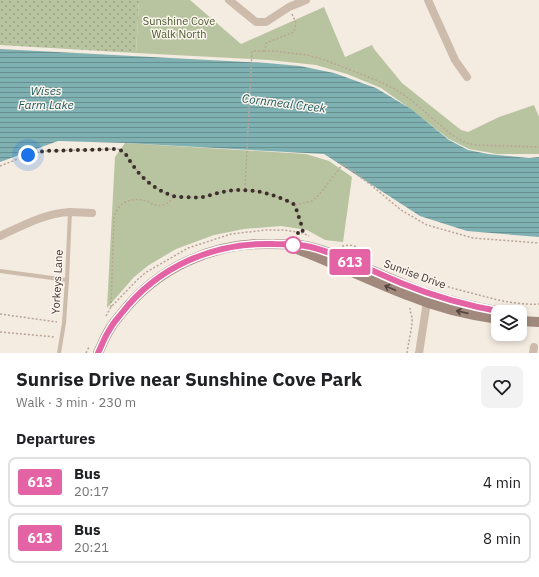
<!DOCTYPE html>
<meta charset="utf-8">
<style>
body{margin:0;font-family:"IBM Plex Sans",sans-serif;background:#f2f2f2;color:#202124;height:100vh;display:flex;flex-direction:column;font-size:15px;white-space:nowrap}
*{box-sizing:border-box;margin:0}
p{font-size:13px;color:#757577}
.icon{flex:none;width:22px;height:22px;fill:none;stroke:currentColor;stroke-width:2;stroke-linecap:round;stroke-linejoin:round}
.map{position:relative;height:353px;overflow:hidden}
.panel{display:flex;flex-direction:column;background:#fff;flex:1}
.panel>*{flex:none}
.badge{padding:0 8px;border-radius:3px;font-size:14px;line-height:26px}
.tools{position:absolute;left:491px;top:305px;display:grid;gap:8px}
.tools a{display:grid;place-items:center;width:36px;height:36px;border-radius:8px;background:#fff;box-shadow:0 2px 6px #0003;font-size:20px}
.you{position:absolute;width:20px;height:20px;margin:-10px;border:3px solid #fff;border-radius:50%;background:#1a73e8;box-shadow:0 0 0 6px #1a73e833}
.map>.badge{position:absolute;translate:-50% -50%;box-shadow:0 0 0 2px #fff}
h2{padding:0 16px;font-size:15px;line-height:36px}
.round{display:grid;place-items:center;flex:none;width:42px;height:42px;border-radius:8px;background:#f2f2f2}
.overview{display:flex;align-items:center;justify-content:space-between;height:68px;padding:0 16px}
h1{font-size:19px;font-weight:700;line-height:30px}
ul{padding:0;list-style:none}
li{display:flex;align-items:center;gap:12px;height:50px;margin:0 8px 6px;padding:0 8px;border:2px solid #e0e0e0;border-radius:8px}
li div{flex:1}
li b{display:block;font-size:15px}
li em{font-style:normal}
li .badge{min-width:44px;font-weight:700;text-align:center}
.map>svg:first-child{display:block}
.grass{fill:url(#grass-dots)}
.park{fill:#b8c4a0}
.water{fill:url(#water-rules)}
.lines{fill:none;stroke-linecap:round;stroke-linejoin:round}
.path{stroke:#b9a596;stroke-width:1.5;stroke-dasharray:2 2;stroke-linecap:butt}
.lane{stroke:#cdbbac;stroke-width:4}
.street{stroke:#cdbbac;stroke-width:8}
.secondary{stroke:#a18a7d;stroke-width:10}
.oneway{stroke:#544640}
.line-casing{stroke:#fff;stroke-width:9}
.line{stroke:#e463a4;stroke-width:6}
.walk{stroke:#3b302b;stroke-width:4;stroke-dasharray:0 7.2}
.stop-dot{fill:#fff;stroke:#e463a4;stroke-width:2}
.labels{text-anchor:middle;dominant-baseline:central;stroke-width:3;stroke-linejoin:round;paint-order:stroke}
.park-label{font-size:11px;fill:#4a5a2e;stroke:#fbf5ee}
.street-label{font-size:11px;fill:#3b302b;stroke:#fbf5ee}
.water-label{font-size:12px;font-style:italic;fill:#1f5a5e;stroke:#fbf5ee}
</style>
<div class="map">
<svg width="539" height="353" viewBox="0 0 539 353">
<defs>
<pattern id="grass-dots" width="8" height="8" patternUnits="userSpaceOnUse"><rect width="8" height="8" fill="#b8c4a0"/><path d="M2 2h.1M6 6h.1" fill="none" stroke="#97a083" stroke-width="1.8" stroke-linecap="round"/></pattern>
<pattern id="water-rules" width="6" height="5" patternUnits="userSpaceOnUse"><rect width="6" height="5" fill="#7fb0b2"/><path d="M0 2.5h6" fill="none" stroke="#699091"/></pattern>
</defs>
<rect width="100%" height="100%" fill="#f4ebe1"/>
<polygon class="grass" points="0,0 139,0 136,53 0,45"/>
<g class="park">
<polygon points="139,0 190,0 241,44 324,7 345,57 372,45 374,49 402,83 461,130 468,132 499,117 534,105 539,117 539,154 497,154 469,149 449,139 405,105 381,88 347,74 316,65 269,60 136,53"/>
<polygon points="125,143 306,154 329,161 352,177 343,242 325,240 307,230 281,226 244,229 214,235 176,249 149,265 134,277 107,308 115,157"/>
</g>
<polygon class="water" points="0,49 267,63 300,66 334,73 376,88 411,109 449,140 468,150 488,154 529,158 539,157 539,237 467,231 420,216 324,154 125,143 58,141 0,162"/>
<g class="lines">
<g class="path">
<polyline points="292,14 296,23 294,32 266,43 265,51 273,51 307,55 322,59 376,80 395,89 411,100 452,135 466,143 476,145 539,147"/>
<path d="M0,166L28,155L44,151L118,149C127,153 127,157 132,164C142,179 156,190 173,196C178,197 198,198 203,197C208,196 213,194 218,193C244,186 272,192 295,205L312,201L319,195L343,164L371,185L401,210L427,225L473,238L539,243"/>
<polyline points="245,189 252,51 265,51"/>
<polyline points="295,205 302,227 303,233"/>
<path d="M342,246C357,243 361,250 371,259"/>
<path d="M421,279C444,286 467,292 490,298C506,302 523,305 539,304"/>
<path d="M111,307L114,217C119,201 131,197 147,201C150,202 152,205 155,205C163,207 170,203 174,196"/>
<polyline points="0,314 57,322"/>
<polyline points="106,316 111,307 137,280 145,273 188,248 231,234 266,230 284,230 303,233 309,236"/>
<polyline points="0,332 55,337"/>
<polyline points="86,353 89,347"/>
<path d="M407,353C408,344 413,325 412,317C411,314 410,311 410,308"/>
</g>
<g class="lane">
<polyline points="0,271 67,280"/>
<polyline points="59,353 64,323 67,280 70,212"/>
</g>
<g class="street">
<polyline points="229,0 256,22 266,22 289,7 306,0"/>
<polyline points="428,0 455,60 467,77"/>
<path d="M0,236C22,226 45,213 70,212C78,212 85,213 92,213"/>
<polyline points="419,353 427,302"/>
<polyline points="533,353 534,347"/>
</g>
<g class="secondary">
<path d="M297,249C334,263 370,281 407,295C436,307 467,315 498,319"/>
<polyline points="520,321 539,322"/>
<path d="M98,353C102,345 105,336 110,329C113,323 117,319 121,314C157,268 213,242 271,244C284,244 298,244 311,247C342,255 371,271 401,283C433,297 468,306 503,312"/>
</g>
</g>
<defs><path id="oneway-shaft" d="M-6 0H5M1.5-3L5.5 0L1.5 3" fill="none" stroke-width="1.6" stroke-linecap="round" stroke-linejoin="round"/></defs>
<g class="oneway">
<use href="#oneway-shaft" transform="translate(390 288) rotate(-157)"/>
<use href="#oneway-shaft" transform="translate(462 312) rotate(-167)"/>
</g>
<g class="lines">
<g class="line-casing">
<path id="line" d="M98,353C102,345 105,336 110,329C113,323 117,319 121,314C158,266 214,242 274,244C287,244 299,244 311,247C342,255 371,271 401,283C433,296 468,306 503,312"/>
</g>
<use href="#line" class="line"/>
<path class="walk" d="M28,155L44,151L118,149C127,153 127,157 132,164C142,179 156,190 173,196C178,197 198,198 203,197C208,196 213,194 218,193C244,186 272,192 295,205L302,227L303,233H298L293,245"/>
</g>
<circle class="stop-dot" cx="293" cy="245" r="8"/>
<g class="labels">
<g class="park-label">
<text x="179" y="21">Sunshine Cove<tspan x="179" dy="13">Walk North</tspan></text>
</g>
<g class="street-label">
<text transform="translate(415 274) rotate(20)">Sunrise Drive</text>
<text transform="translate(57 282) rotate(-87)">Yorkeys Lane</text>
</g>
<g class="water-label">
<text x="46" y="90">Wises<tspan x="46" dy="14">Farm Lake</tspan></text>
<text transform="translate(284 103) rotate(7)">Cornmeal Creek</text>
</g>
</g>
</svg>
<div class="tools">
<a><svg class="icon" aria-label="layers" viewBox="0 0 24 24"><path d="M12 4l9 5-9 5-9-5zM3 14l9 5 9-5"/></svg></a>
</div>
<div class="you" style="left:28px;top:155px"></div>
<b class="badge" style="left:350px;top:262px;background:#e463a4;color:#fff">613</b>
</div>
<section class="panel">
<div class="overview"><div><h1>Sunrise Drive near Sunshine Cove Park</h1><p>Walk · 3 min · 230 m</p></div><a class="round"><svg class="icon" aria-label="heart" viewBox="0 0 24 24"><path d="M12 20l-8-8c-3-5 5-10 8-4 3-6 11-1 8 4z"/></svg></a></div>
<h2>Departures</h2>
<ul>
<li><span class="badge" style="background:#e463a4;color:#fff">613</span><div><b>Bus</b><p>20:17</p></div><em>4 min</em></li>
<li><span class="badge" style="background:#e463a4;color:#fff">613</span><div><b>Bus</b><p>20:21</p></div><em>8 min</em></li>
</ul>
</section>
